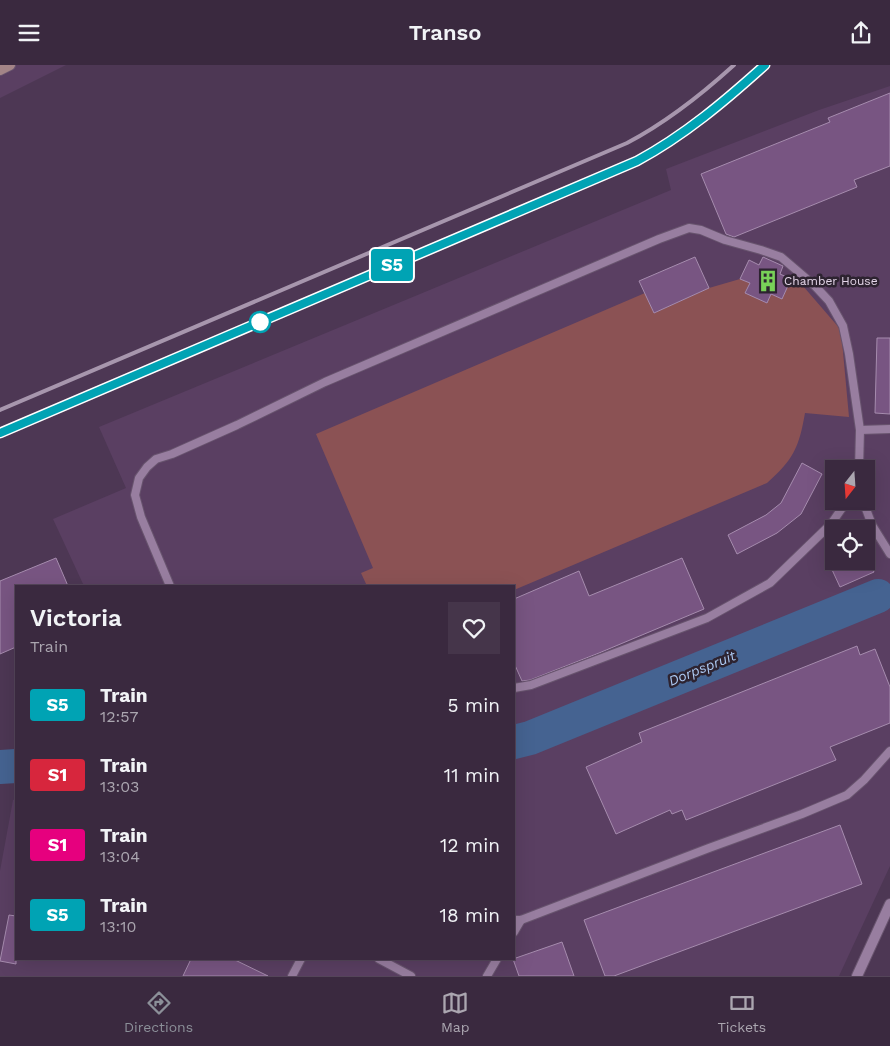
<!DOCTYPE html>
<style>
body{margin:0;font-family:"Work Sans",sans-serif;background:#45354a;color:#f1f3f6;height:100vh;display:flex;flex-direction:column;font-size:19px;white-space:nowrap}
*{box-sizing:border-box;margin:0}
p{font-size:16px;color:#aba6b0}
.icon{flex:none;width:28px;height:28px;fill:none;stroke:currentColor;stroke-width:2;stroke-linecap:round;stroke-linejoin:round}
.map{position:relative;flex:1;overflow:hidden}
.drawer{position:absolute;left:15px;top:520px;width:500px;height:375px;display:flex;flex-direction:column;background:#3a293f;border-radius:0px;box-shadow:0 5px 20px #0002,0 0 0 1px #544559}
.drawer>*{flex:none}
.badge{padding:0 10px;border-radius:4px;font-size:18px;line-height:32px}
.needle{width:32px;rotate:197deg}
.buttons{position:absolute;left:825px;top:395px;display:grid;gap:10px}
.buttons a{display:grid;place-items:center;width:50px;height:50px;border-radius:0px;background:#3a293f;box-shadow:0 5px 20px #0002,0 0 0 1px #544559;font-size:25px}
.map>.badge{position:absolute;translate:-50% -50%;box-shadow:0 0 0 2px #fff}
.round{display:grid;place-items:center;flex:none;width:52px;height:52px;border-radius:0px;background:#45354a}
.summary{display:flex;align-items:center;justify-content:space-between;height:85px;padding:0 15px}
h1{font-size:24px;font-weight:600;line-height:38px}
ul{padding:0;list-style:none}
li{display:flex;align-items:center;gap:15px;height:70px;padding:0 15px}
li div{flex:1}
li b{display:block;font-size:19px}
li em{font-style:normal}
li .badge{min-width:55px;font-weight:700;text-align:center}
header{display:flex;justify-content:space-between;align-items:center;height:65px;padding:0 15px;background:#3a293f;font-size:22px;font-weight:600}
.menu{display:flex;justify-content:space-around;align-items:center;height:70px;border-top:1px solid #544559;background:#3a293f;font-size:14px;color:#aba6b0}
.menu a{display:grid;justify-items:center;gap:2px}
.menu .current{color:#8c9099}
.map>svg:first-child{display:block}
.built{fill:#5a3f62;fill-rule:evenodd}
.green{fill:#8b5254}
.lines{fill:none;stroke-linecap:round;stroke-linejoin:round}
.stream{stroke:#456391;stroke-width:5.5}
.river{stroke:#456391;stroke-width:34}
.building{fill:#785582;stroke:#a68cae}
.service-casing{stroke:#68546e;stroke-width:10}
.minor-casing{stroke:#68546e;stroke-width:12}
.secondary-casing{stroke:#68546e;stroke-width:12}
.service{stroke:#987ea0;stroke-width:8}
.minor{stroke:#987ea0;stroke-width:10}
.secondary{stroke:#a38487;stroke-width:10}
.rail{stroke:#a796ad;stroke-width:4}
.line-casing{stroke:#fff;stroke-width:11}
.line{stroke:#00a3b4;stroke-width:8}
.stop-dot{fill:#fff;stroke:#00a3b4;stroke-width:2.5}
.labels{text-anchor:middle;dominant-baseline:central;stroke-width:5;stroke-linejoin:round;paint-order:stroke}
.poi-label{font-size:12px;fill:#e4d6e8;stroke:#2d2330;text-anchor:start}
.water-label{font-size:14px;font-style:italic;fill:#adcaf4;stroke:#2d2330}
</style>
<header><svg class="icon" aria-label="menu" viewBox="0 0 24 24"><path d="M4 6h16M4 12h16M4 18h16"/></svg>Transo<svg class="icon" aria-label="share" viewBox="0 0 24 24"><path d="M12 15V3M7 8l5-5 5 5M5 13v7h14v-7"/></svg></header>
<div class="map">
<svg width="890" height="911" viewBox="0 0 890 911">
<rect width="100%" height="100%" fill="#4d3754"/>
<g class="built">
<polygon points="0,0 66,0 0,33"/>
<path d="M890,21V801L839,911H0V806L13,735L16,734V894H514V521H84L53,454L126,423L99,362L671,125L666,104L819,45ZM834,404H866V436H834ZM834,464H866V496H834Z"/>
</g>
<path class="green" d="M740,214L750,218L745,227L767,238L771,229L782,234L791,214L803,221L841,265L849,352L805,348C799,383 793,395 767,418L514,525V521H367L361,508L373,503L316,369L645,228L654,248L709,223Z"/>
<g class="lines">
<polyline class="stream" points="878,531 890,526"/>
<g class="river">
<polyline points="514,677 530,673 878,531"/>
<polyline points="0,702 16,701"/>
</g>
</g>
<g class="building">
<polygon points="890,28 890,101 854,115 857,122 734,172 726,169 701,109 830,57 828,53"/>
<polygon points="695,192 709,223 654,248 639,216"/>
<polygon points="763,192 783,201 780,209 791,214 782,234 771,229 767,238 745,228 750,218 740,214 749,195 759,200"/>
<polygon points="877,273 890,273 890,349 875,348"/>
<polygon points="802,398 822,409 801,449 777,468 737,489 728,470 766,450 781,438"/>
<polygon points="56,493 68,521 16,521 16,582 0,589 0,516"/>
<polygon points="682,493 704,544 599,588 530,615 522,616 514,598 514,534 579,506 589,531"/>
<polygon points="828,496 869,496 874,507 840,522"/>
<polygon points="857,581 860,590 875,584 890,622 890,658 830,682 836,695 686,755 682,745 672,749 670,745 616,769 586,702 642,677 639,668"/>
<polygon points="840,760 862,819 614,911 605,911 584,855"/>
<polygon points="9,850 16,851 16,899 0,896"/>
<polygon points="562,877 574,911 519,911 513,894"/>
<polygon points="191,894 233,894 268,911 183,911"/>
</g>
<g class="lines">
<g class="service-casing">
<g id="service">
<polyline points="860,365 890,364"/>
<polyline points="863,436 872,460 890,489"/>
<polyline points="170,521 141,452 135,430 139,413 147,402 156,394 172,389 237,360 325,317 659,174 689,163 701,165 725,175 761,185 781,192 815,221 829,236 843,261 849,289 860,365 859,404"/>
<polyline points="514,623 531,620 707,553 770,518 831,459 847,436"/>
<polyline points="514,855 521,855 709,783 802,749 847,730 864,715 890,686"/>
<polyline points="514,867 521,855"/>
<polyline points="379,894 411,911"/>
<polyline points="292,911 301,894"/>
<polyline points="487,911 497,894"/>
</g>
</g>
<g class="minor-casing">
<polyline id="minor" points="857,911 890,839"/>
</g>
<g class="secondary-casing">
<polyline id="secondary" points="0,5 10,0"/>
</g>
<use href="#service" class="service"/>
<use href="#minor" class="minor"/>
<use href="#secondary" class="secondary"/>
<g class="rail">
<path d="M0,345L627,78C667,57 701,30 734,0"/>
<path d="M0,368L637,96C685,70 725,36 765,0"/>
</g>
</g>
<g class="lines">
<g class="line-casing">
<path id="line" d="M0,368L637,96C685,70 725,36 765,0"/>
</g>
<use href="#line" class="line"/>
</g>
<defs>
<g id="building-bare" transform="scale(1.725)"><path d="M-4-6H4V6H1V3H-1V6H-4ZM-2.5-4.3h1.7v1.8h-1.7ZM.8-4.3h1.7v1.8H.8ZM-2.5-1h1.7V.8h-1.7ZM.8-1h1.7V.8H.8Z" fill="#78d158" stroke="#2d2330" stroke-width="2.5" paint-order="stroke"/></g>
</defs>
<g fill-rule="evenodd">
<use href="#building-bare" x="768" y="216"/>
</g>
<circle class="stop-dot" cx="260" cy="257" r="10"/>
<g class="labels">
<g class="poi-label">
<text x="784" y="216">Chamber House</text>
</g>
<g class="water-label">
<text transform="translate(702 603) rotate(-22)">Dorpspruit</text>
</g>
</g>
</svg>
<div class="buttons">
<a><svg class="needle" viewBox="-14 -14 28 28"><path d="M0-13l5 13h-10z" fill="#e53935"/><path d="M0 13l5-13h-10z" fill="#aba6b0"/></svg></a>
<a><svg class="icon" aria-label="locate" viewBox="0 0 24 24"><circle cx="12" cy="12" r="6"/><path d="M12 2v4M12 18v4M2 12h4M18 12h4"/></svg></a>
</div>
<b class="badge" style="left:392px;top:200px;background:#00a3b4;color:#fff">S5</b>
<section class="drawer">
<div class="summary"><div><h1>Victoria</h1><p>Train</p></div><a class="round"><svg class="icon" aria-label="heart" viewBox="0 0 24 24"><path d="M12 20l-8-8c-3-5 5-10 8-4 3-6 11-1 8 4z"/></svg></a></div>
<ul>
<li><span class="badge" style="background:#00a3b4;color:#fff">S5</span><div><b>Train</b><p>12:57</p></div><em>5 min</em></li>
<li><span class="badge" style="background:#d7263d;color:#fff">S1</span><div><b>Train</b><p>13:03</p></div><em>11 min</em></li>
<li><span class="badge" style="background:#e6007e;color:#fff">S1</span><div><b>Train</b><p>13:04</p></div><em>12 min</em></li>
<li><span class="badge" style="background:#00a3b4;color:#fff">S5</span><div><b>Train</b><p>13:10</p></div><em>18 min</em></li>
</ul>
</section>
</div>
<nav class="menu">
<a class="current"><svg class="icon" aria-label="directions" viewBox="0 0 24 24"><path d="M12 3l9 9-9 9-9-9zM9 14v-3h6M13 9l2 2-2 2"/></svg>Directions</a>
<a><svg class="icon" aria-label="map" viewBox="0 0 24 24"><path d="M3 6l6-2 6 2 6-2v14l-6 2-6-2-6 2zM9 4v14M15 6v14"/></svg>Map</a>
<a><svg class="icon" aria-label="tickets" viewBox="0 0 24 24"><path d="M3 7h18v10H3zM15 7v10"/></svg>Tickets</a>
</nav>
